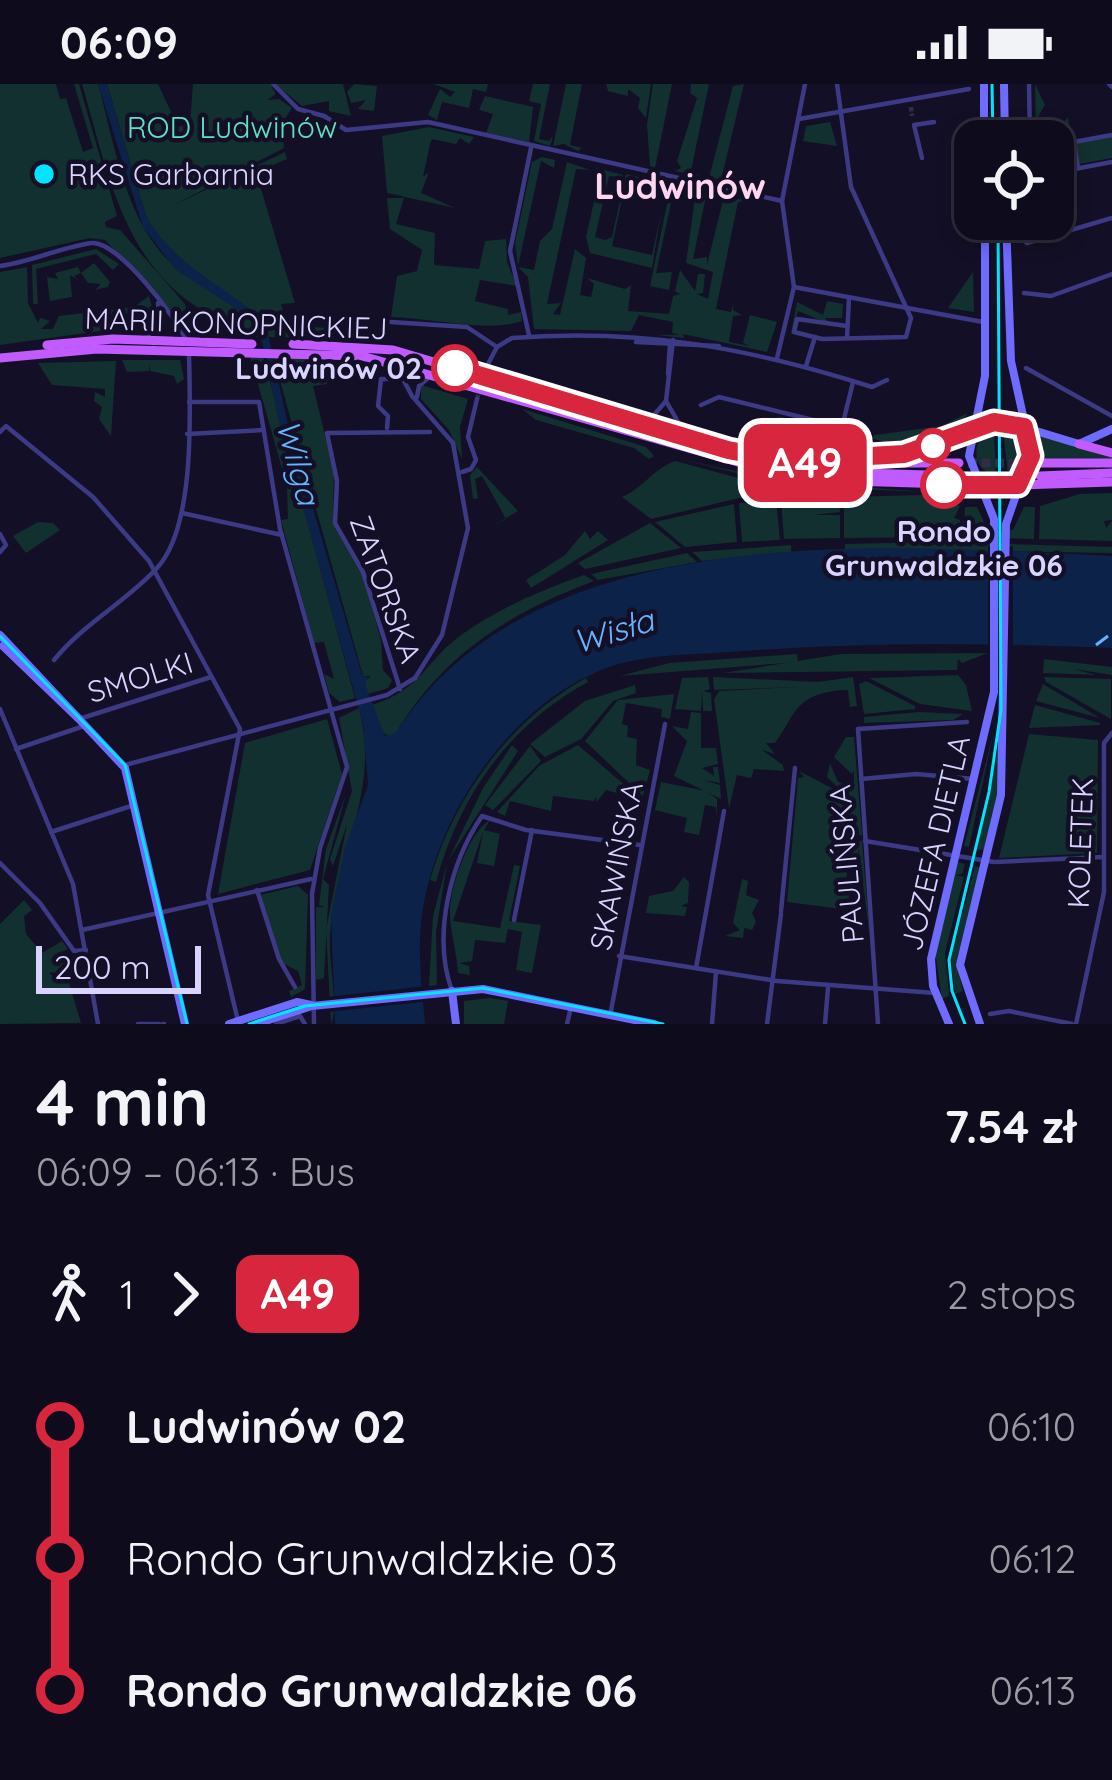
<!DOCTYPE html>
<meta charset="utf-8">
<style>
body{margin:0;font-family:Quicksand,sans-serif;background:#1c1929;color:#f1f3f6;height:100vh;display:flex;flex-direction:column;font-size:45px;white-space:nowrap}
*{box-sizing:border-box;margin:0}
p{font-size:39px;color:#9b9ba3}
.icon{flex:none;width:66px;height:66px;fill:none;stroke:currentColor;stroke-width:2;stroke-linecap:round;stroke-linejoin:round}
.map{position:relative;height:940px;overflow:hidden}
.details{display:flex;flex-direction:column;background:#0e0b1c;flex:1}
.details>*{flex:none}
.badge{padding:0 24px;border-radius:18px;font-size:42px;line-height:78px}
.buttons{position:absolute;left:954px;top:36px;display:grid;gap:24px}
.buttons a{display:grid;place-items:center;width:120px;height:120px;border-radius:24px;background:#0e0b1c;box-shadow:0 6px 18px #0003,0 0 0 3px #2e2b3b;font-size:60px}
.scale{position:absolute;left:36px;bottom:30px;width:165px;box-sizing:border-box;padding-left:12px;border:6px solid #d9d4ff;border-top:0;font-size:33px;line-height:42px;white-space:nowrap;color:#d9d4ff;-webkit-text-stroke:9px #130f26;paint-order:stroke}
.map>.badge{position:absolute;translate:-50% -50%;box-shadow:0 0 0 6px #fff}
.legs{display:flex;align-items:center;gap:18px;height:132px;padding:0 36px;font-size:39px}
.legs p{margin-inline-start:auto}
.headline{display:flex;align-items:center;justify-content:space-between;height:204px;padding:0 36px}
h1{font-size:66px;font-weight:700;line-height:90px}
ul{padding:0 36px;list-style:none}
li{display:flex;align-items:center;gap:42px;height:132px;font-size:45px}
li i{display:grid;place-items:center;width:18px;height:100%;margin:0 15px;background:currentColor}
li i::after{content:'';width:30px;height:30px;margin:-15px;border:9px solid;border-radius:50%;background:#0e0b1c}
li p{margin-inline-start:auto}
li:first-child i{background:linear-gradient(#0000 50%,currentColor 0)}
li:last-child i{background:linear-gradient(currentColor 50%,#0000 0)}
.status{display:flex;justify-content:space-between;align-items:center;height:84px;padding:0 60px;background:#0e0b1c;direction:ltr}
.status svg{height:33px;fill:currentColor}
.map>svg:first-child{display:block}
.green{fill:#12302f}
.water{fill:#0c2248}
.pier{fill:#130f26}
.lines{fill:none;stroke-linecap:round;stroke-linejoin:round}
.ferry{stroke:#62b6ff;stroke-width:3;stroke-dasharray:15 12;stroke-linecap:butt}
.street-tunnel{stroke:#312d47;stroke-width:4.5;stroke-dasharray:4.5 2;stroke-linecap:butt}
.primary-tunnel{stroke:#312d47;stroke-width:9;stroke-dasharray:9 4.5;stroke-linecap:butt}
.street{stroke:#3d3a85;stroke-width:4.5}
.secondary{stroke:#6f6bff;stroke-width:8}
.primary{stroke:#c25bff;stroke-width:9}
.tram{stroke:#00e5ff;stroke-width:3}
.line-1-casing{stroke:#fff;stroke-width:27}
.line-1{stroke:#d7263d;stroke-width:18}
.poi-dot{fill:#00e5ff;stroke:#130f26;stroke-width:4.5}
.stop-1-dot{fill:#fff;stroke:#d7263d;stroke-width:6}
.labels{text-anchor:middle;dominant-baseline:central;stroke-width:9;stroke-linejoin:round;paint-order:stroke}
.park-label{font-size:30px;fill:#5fe0c0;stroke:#130f26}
.poi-label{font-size:30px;fill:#d9d4ff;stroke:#130f26;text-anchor:start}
.street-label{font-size:30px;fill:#d9d4ff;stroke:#130f26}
.stop-label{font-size:30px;font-weight:bold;fill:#d9d4ff;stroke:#130f26;text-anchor:end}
.water-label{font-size:33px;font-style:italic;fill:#62b6ff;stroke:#130f26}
.quarter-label{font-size:36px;font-weight:bold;fill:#ffd6f0;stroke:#130f26}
</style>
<div class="status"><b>06:09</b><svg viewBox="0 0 49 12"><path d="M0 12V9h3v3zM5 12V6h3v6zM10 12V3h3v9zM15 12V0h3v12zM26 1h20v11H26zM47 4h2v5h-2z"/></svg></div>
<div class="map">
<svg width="1112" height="940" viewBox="0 0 1112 940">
<rect width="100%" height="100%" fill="#130f26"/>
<g class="green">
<polygon points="0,0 56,0 60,15 66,14 83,68 93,64 74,0 79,0 117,132 105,138 106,143 120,146 185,220 190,240 183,240 105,156 90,154 0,174"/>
<path d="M82,0H98C114,57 123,126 164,172C190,201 248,216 261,253C247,254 241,245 228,239C126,198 109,93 82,0Z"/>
<polygon points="107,0 158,0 178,43 190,39 193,0 270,0 276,10 267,16 279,15 292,24 282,39 284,64 172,122 285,68 287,75 256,88 295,219 281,220 289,248 299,251 312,243 330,244 313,253 269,253 265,237 192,188 157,151 146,132"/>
<polygon points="275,0 343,0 351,32 329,27 329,17 302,22"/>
<polygon points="354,0 377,2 374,27 358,25 366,16 351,19 347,8"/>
<polygon points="434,0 488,0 486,8 473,5 469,24 442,18 437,36 428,31 440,5 450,13 455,8"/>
<polygon points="533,0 550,0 539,55 549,57 553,52 550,62 534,57 541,20 529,17"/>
<polygon points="566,0 582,0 570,61 582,64 578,67 564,60 553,62"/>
<polygon points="606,0 651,0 646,34 638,24 640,14 628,5 628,12 608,7"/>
<polygon points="653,0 672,0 655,84 650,82 647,41"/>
<polygon points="691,0 709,0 691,87 702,93 675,87 681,84 677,77 697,14 690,9"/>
<polygon points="744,0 722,92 732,98 709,94 733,2"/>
<polygon points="1035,0 1045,21 1038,33 1057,47 1068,33 1072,58 1112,51 1112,74 1053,85 1057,52 1036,49"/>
<polygon points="485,12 533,23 529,58 486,49 493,30 479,26"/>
<polygon points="830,38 837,62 803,57 806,42"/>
<polygon points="429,43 474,53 469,60 460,54 456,60 432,55 430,60 423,93 429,88 421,109 455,124 387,109 382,52"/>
<polygon points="542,73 555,76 554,84 541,77 518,182 515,159 532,78"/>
<polygon points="567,78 590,86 576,85 547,220 561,219 553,230 560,231 575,165 586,174 580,211 591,213 594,200 587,194 625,205 631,201 628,227 669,230 673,212 680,210 675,207 680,186 695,207 698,190 705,190 703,209 697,210 708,215 713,188 686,179 696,106 706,112 693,175 707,173 707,181 724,112 752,117 738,118 716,225 731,228 734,218 733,226 742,231 733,232 729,258 750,262 743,259 750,231 777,238 767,268 683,250 684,254 656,251 679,251 672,249 673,238 639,231 631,247 534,245 528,193 518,183 534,186 540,157 552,145"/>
<polygon points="596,84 623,91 619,98 619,93 609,92 595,153 605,156 612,153 626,90 655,97 653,101 626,96 612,162 652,171 661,129 652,184 590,169 586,153 600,91"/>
<polygon points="671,101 690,106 689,113 674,105 656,189 672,188 669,206 650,202"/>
<path d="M387,114H404L396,140L435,149L434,181L479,185L485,157L506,155L507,178L517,202L480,196L475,217L508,225V231L521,228L522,237C488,249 432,234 391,233L397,192L417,187L422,166L390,145Z"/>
<polygon points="96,165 119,180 113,186 96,170 36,185 38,220 33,220 32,181"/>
<polygon points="94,179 110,198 108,203 95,206 101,200 88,199 81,189 74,192 79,197 70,191 72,213 50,217 47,193 58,195 55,189 78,183 81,189"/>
<polygon points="27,183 28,219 38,239 40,234 50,237 41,245 53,245 59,232 134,223 149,212 156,239 0,261 0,188"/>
<polygon points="973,188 974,228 948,224"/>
<polygon points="827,217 843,220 842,234 825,234 830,240 798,227 790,254 797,218 823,231"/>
<polygon points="250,272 263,272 355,614 340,618 329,609 324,590 334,595 324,558 314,559 281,436 288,435 287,402"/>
<polygon points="273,272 328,275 327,300 313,302 334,388 333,437 363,492 381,556 383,586 392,596 388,604 368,610 364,597 371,592 363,592"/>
<polygon points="122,276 180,276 184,295 177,300 174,292 150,287 150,280 149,287 127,288"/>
<polygon points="116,277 111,352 99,335 102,323 94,317 95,308 105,313 105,305 52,301 38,279"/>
<polygon points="488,298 731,370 838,382 837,389 732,375"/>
<polygon points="421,301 468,315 460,343 462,375 449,346 421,315"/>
<polygon points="522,325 646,363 654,372 649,375 634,364 536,336"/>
<path d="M968,329C946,358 900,360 870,362L884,358L871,354L875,351L941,342Z"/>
<polygon points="776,332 794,336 791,349 797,361 845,362 854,351 867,353 860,357 862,364 770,359 774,337 785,348 792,340"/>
<path d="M1003,346L1017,351C1028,366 1025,382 1008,391Z"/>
<path d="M994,347L996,391L995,392C977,386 972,371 980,354Z"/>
<polygon points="1040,352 1112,373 1112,376 1041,375"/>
<polygon points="679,375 781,397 926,408 791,402"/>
<path d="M675,377L757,399L738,411L779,412L739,414L651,435L622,413C643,404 653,385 675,377Z"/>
<polygon points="477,383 518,427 493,442 506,435 482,392 475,395 478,414 473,415 470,391"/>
<polygon points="1112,409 1112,436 1104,437 1106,444 1112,437 1112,457 1039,455 1040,422 1080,410"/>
<polygon points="922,411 960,422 954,434 960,436 959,453 844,454 844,413"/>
<polygon points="839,413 840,428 813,431 840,431 840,454 784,455 781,416"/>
<polygon points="776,417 780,456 742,458 739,419"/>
<polygon points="734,420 737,458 685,463 655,438"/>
<polygon points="965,423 977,423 988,447 1013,446 1024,423 1035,423 1034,455 964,453"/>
<polygon points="38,438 53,439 60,446 26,469 13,452"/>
<polygon points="650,439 681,464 585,485 578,479"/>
<polygon points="585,447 590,455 598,447 608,456 531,504 526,496 565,471"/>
<polygon points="938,458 1112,463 1112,469 845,465 845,460"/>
<polygon points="791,461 791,468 702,477 692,468"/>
<polygon points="687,469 697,478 598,496 591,490"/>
<path d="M584,491L594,497C511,528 443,570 396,649L389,653L380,646L372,621C424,604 424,577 464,549C501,523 542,506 584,491Z"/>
<polygon points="988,569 962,579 958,575 957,586 723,589 841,570"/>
<polygon points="797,570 798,578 620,592 669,579"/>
<polygon points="1044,575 1112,583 1112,591 1074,585 1096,591 1043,589"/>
<polygon points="958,591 966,601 972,627 920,620 869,594"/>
<polygon points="708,593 710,605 704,607 711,609 712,627 703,627 702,606 701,627 675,625 682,594"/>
<path d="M853,593L857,622L850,623L848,606C794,608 796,631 775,659H766L775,670L762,666L783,681L784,687L754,685L751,694L737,691L729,724L714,615L719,607L796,603L714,606L713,593L818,598Z"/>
<polygon points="1044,593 1111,595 1111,635 1046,598"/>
<path d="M586,594L588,598C509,641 460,711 436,798L430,796C454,712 510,636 586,594Z"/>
<polygon points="866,597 915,622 915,625 864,630 859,600"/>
<polygon points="1043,600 1100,634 1036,617"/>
<polygon points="635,601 636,609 613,617 581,655 545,673 530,660 585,617"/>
<polygon points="674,610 670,635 661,633 662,625 626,619 622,640 628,642 627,653 637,655 636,681 650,686 643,712 585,657 618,616"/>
<polygon points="1035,621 1100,639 1100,641 1029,644"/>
<path d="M359,624C381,711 336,764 330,851C328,876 339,924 331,940L326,846L347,740L333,782L330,775L352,707L339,634Z"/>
<polygon points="691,628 701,629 701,664 716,664 718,680 702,684 714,692 713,683 718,683 720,699 703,696 720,701 721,715 674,692 687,657 672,642 688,645"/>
<polygon points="919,628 963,630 953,636 864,639 864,633"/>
<polygon points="327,635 342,690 310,786 218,810 245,659"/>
<polygon points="994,647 969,763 964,762"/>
<polygon points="1001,647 1001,695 986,767 977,765"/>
<polygon points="1029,650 1098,656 1097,769 999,774"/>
<polygon points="846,653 854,653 862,751 856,751 857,758 862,757 870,855 858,759 861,810 853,770 845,770 850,826 787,818 798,694 804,693 799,687 847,712 827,693 830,679 838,698 854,704 854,686 852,690 834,673"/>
<polygon points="512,661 518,667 448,777 483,704"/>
<polygon points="578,661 642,716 606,706 597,718 596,713 594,717 553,712 551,727 510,717 505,732 497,728 539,682"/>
<polygon points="530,662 541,677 493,726 485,721"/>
<polygon points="661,698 706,707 717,715 717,734 716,723 705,721 699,751 684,748 687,734 655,726"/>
<polygon points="346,710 323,795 329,801 324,894 316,896 316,823 325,823 319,821 326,765"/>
<path d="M490,736L484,746L500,750L494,782L477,779L483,748L453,837L500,844L514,781L520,782L509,837L541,841L532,889L516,886L522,848L508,845L505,859L475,856L472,877L459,879L469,882L470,891L458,889C457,870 451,851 450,832C448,807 469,747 490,736Z"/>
<polygon points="958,778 965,780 962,790 955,791 964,793 945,869 949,912 942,915 935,867"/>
<polygon points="447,779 436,848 437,901 429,902 433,832"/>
<polygon points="975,782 982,784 957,883 963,907 955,910 951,873"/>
<polygon points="684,793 689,798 688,819 681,822 687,823 685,832 646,829 649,812 673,807"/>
<polygon points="742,795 748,797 746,811 759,816 752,829 756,838 752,846 744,844 743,854 725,852 740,846 733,839"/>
<polygon points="298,802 308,811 305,905 291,913 289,907 302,901 298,887 282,879 260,811"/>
<polygon points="24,816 32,826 24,832 26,850 42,869 62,857 68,865 60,869 81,939 0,940 0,840"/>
<polygon points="490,914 508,917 504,940 464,940 464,917"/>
</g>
<path class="water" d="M98,0H107L146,132C177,184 222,200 265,237L287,336L362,591L370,594L364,598L385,652L396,649C533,431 886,461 1112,472V564C984,559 857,558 730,568C688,571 643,570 604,585C509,622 436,732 422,831C417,868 422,904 425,940H335L331,831L345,763L368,701L363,640L279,338L260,249L247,232L176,186L143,143Z"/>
<g class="pier">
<polygon points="988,462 1013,462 1013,567 988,566"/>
<polygon points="427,902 430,917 328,928 326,913"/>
</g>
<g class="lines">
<polyline class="ferry" points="1096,561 1112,549"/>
<g class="street-tunnel">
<polyline points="911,23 912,32"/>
<polyline points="477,315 487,282"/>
</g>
<g class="primary-tunnel">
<polyline points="968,379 1040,379"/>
<polyline points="959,392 1040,392"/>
</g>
<g class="street">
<polyline points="273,0 298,25 324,32 346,46 428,38 782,117"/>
<polyline points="837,0 851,103 911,234 906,253 822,255 794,248 797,235 847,242"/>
<polyline points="1029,0 1030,57"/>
<polyline points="1109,0 1112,3"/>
<polyline points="799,35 969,5"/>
<polyline points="922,74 914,41 934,38"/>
<polyline points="1078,84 1074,58 1112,51"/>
<polyline points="1053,89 1112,78"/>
<polyline points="1021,135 1018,151 1027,159 1112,134"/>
<path d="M0,182C31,178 61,163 92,159C118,157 177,234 187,258"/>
<polyline points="794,203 983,238"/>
<polyline points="1024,209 1051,212 1112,190"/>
<polyline points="391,238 467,243 497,263"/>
<polyline points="529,251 510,167 531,64"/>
<polyline points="145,254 160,240 158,219"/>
<polyline points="847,254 849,214"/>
<polyline points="673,256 666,317 685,350"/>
<polyline points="636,258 719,262"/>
<polyline points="777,274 794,203 782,117 805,0"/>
<path d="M487,282L497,263L512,254C641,244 750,264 872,303L887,296"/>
<polyline points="806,282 815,253"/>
<polyline points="1026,284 1112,332"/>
<polyline points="668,290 670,260"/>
<polyline points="417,313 419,302 428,294"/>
<polyline points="189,318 259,318 280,445 347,683 320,764 312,810 314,940"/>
<polyline points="701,321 719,313 842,343 853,298"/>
<polyline points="637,336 654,331 666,317"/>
<polyline points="387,344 388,332 378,322 381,295 393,295"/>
<polyline points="0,348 6,342 93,413 149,477 240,645 208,811 238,937"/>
<polyline points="187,350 264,346"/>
<polyline points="462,388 471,385 476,376 468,353 477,315"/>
<polyline points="182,429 282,451"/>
<polyline points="0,450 6,461 0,468"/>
<path d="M54,576C84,539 126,518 157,484C196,442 190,325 189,269"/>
<polyline points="400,605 363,488 335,439 337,397 327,349 430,348"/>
<polyline points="0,625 73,800 98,940"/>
<polyline points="79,635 211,593"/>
<polyline points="16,665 84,642"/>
<polyline points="125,681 387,611 415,594 442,551 468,444 453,359 412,312 396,282"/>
<polyline points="861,695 916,690 974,695"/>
<polyline points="51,748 131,722"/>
<polyline points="865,757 994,778 1103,773"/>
<polyline points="0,779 40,819 74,867 86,866"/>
<polyline points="257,806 279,875 295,903"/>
<polyline points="781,827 795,684"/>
<polyline points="514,836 532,746"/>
<polyline points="82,846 311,795"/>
<polyline points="619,872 777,897 935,909"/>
<polyline points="696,884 724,727"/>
<path d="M452,907C432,852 450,779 482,732L526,746L640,761"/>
<polyline points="990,930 1009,927 1072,940"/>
<polyline points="610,932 665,640"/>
<polyline points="138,940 159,940"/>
<polyline points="163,940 164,940"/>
<polyline points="276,940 300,932 305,940"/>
<polyline points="567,940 571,923"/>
<polyline points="712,940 716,888"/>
<polyline points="767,940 781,830"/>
<polyline points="825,940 828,904"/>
<polyline points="878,940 858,645 967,638"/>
<polyline points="1076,940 1104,808 1104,659 1112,649"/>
</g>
<g class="secondary">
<polyline points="984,0 984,57"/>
<polyline points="1004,0 1005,57"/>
<polyline points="977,344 1006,338 1079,360 1112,345"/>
<polyline points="982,401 1019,401"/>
<polyline points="0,551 125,684 185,940"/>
<polyline points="3,562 78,634"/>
<polyline points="452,907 456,940"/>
<polyline points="229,940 297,918 311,921"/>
<polyline points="256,940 312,922 483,905 654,940"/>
<polyline points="949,940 933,902 931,875 994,608 994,435 969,372 985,292 985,135"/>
<polyline points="980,940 960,881 1001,711 1006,440 1031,368 1011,277 1006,135"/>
</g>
<g class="primary">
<polyline points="293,260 393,266 752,372 814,379 959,379"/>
<polyline points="47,261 113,255 252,260"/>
<polyline points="0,274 97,265 362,272 766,386 959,392"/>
<polyline points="1079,360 1112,369"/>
<polyline points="836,373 913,368 975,344"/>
<polyline points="1040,379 1112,379"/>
<polyline points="1040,392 1112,389"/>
<polyline points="815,396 982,401"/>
<polyline points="1019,401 1112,398"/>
</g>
<g class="tram">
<polyline points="992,0 993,57"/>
<polyline points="0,552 125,681 187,940"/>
<polyline points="249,940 305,922 483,904 663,940"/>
<polyline points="965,940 952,907 949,876 989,708 1001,626 998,135"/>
</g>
</g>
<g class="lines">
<g class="line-1-casing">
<polyline id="line-1" points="455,284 728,366 785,377 904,370 994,338 1024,343 1031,372 1018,401 944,401"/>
</g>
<use href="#line-1" class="line-1"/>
</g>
<circle class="poi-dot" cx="44" cy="90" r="12"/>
<g class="stop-1-dot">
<circle cx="455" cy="284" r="21"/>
<circle cx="933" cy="362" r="15"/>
<circle cx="944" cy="401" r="21"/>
</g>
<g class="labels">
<g class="park-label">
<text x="232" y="43">ROD Ludwinów</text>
</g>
<g class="poi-label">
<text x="68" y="90">RKS Garbarnia</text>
</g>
<g class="street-label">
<text transform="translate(236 239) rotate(2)">MARII KONOPNICKIEJ</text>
<text transform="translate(386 505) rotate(70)">ZATORSKA</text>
<text transform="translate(140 593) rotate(-17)">SMOLKI</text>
<text transform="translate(935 759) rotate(-77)">JÓZEFA DIETLA</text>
<text transform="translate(1080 759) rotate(-88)">KOLETEK</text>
<text transform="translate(846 780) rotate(-95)">PAULIŃSKA</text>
<text transform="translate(616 782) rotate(-79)">SKAWIŃSKA</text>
</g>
<g class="stop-label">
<text x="422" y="284">Ludwinów 02</text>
<text x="944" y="447" text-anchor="middle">Rondo<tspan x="944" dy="34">Grunwaldzkie 06</tspan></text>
</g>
<g class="water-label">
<text transform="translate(299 378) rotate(75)">Wilga</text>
<text transform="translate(613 546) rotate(-17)">Wisła</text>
</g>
<g class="quarter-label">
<text x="680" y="101">Ludwinów</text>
</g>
</g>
</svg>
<div class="buttons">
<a><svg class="icon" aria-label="locate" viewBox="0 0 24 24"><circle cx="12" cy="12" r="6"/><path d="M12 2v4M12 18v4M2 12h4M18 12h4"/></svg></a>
</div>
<div class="scale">200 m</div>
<b class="badge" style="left:805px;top:379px;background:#d7263d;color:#fff">A49</b>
</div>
<section class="details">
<div class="headline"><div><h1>4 min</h1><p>06:09 – 06:13 · Bus</p></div><b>7.54 zł</b></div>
<div class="legs"><svg class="icon" aria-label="walk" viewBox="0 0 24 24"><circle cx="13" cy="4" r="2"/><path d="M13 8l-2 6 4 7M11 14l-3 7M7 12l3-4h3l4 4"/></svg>1<svg class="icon" aria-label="forward" viewBox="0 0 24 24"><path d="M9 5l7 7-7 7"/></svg><b class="badge" style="background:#d7263d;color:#fff">A49</b><p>2 stops</p></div>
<ul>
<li><i style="color:#d7263d"></i><b>Ludwinów 02</b><p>06:10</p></li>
<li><i style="color:#d7263d"></i><span>Rondo Grunwaldzkie 03</span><p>06:12</p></li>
<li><i style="color:#d7263d"></i><b>Rondo Grunwaldzkie 06</b><p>06:13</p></li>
</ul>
</section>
